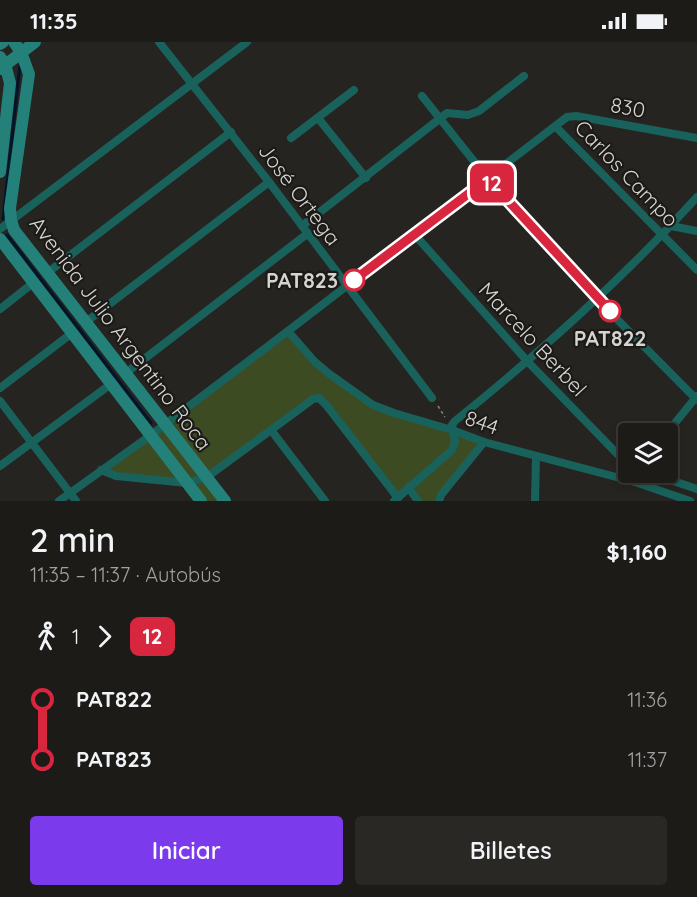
<!DOCTYPE html>
<html lang="es">
<meta charset="utf-8">
<style>
body{margin:0;font-family:Quicksand,sans-serif;background:#292825;color:#f1f3f6;height:100vh;display:flex;flex-direction:column;font-size:22px;white-space:nowrap}
*{box-sizing:border-box;margin:0}
p{font-size:20px;color:#a0a1a2}
.icon{flex:none;width:33px;height:33px;fill:none;stroke:currentColor;stroke-width:2;stroke-linecap:round;stroke-linejoin:round}
.map{position:relative;height:459px;overflow:hidden}
.side{display:flex;flex-direction:column;background:#1c1b18;flex:1}
.side>*{flex:none}
.badge{padding:0 12px;border-radius:9px;font-size:21px;line-height:39px}
.controls{position:absolute;left:618px;top:381px;display:grid;gap:12px}
.controls a{display:grid;place-items:center;width:60px;height:60px;border-radius:6px;background:#1c1b18;box-shadow:0 3px 9px #0003,0 0 0 2px #3a3937;font-size:30px}
.map>.badge{position:absolute;translate:-50% -50%;box-shadow:0 0 0 3px #fff}
.legs{display:flex;align-items:center;gap:9px;height:66px;padding:0 30px;font-size:20px}
.legs p{margin-inline-start:auto}
.head{display:flex;align-items:center;justify-content:space-between;height:102px;padding:0 30px}
h1{font-size:33px;font-weight:600;line-height:45px}
.primary-button{display:flex;gap:12px;margin-top:auto;padding:12px 30px}
.primary-button a{flex:1;height:69px;border-radius:6px;background:#7c3aed;color:#fff;font-size:24px;font-weight:600;line-height:69px;text-align:center}
.primary-button a+a{background:#292825;color:#f1f3f6}
ul{padding:0 30px;list-style:none}
li{display:flex;align-items:center;gap:21px;height:60px;font-size:22px}
li i{display:grid;place-items:center;width:9px;height:100%;margin:0 8px;background:currentColor}
li i::after{content:'';width:15px;height:15px;margin:-8px;border:4px solid;border-radius:50%;background:#1c1b18}
li p{margin-inline-start:auto}
li:first-child i{background:linear-gradient(#0000 50%,currentColor 0)}
li:last-child i{background:linear-gradient(currentColor 50%,#0000 0)}
.status{display:flex;justify-content:space-between;align-items:center;height:42px;padding:0 30px;background:#1c1b18;direction:ltr}
.status svg{height:16px;fill:currentColor}
.map>svg:first-child{display:block}
.green{fill:#3d4b22}
.lines{fill:none;stroke-linecap:round;stroke-linejoin:round}
.stream{stroke:#00152c;stroke-width:3}
.path{stroke:#83827e;stroke-width:1.5;stroke-dasharray:3 3;stroke-linecap:butt}
.street{stroke:#19625c;stroke-width:8}
.secondary{stroke:#248179;stroke-width:12}
.line-1-casing{stroke:#fff;stroke-width:14}
.line-1{stroke:#d7263d;stroke-width:9}
.stop-1-dot{fill:#fff;stroke:#d7263d;stroke-width:3}
.labels{text-anchor:middle;dominant-baseline:central;stroke-width:4.5;stroke-linejoin:round;paint-order:stroke}
.street-label{font-size:21px;fill:#d5d4d1;stroke:#1c1a17}
.stop-label{font-size:21px;font-weight:bold;fill:#d5d4d1;stroke:#1c1a17;text-anchor:end}
</style>
<div class="status"><b>11:35</b><svg viewBox="0 0 49 12"><path d="M0 12V9h3v3zM5 12V6h3v6zM10 12V3h3v9zM15 12V0h3v12zM26 1h20v11H26zM47 4h2v5h-2z"/></svg></div>
<div class="map">
<svg width="697" height="459" viewBox="0 0 697 459">
<rect width="100%" height="100%" fill="#262420"/>
<polygon class="green" points="288,289 314,319 373,363 484,400 439,459 418,459 408,445 398,456 319,356 207,435 225,459 201,459 187,441 101,428"/>
<g class="lines">
<g class="stream">
<polyline points="3,177 20,23"/>
<polyline points="7,193 151,381"/>
</g>
<polyline class="path" points="438,364 445,375"/>
<g class="street">
<polyline points="159,0 269,140 432,356"/>
<polyline points="422,54 488,137 598,258 697,358"/>
<polyline points="318,76 366,136"/>
<polyline points="556,85 697,228"/>
<polyline points="291,96 354,48"/>
<polyline points="302,184 447,71 468,73 479,69 524,34"/>
<polyline points="671,184 697,189"/>
<polyline points="0,187 247,0"/>
<polyline points="415,193 528,320 628,423"/>
<polyline points="47,231 231,90"/>
<polyline points="0,267 33,241"/>
<polyline points="86,280 269,140"/>
<polyline points="288,289 314,319 328,331 373,363 394,371 452,388 484,400 635,440 690,459"/>
<polyline points="126,331 307,192"/>
<polyline points="0,346 72,291"/>
<polyline points="0,359 76,459"/>
<polyline points="271,388 325,459"/>
<polyline points="666,392 697,354"/>
<polyline points="0,424 111,342"/>
<polyline points="101,428 116,434 187,441 207,435 313,357 319,356 327,364 398,456"/>
<polyline points="646,430 697,447"/>
<polyline points="635,440 636,430"/>
<polyline points="408,445 418,459"/>
<polyline points="59,459 151,393 288,289 567,75 576,74 697,96"/>
<path d="M394,459L452,408L455,400L452,383L455,379C542,309 622,238 697,155"/>
<polyline points="439,459 441,453 484,400"/>
<polyline points="535,459 536,414"/>
</g>
<g class="secondary">
<polyline points="14,0 21,10 29,32 10,166 11,178 14,188 225,459"/>
<polyline points="0,2 3,0"/>
<polyline points="0,15 5,22 10,41 0,130"/>
<polyline points="0,27 35,0"/>
<polyline points="0,197 201,459"/>
</g>
</g>
<g class="lines">
<g class="line-1-casing">
<polyline id="line-1" points="354,238 488,137 610,269"/>
</g>
<use href="#line-1" class="line-1"/>
</g>
<g class="stop-1-dot">
<circle cx="354" cy="238" r="10"/>
<circle cx="610" cy="269" r="10"/>
</g>
<g class="labels">
<g class="street-label">
<text transform="translate(628 65) rotate(10)">830</text>
<text transform="translate(627 131) rotate(46)">Carlos Campo</text>
<text transform="translate(300 152) rotate(53)">José Ortega</text>
<text transform="translate(121 291) rotate(53)">Avenida Julio Argentino Roca</text>
<text transform="translate(533 297) rotate(47)">Marcelo Berbel</text>
<text transform="translate(482 380) rotate(19)">844</text>
</g>
<g class="stop-label">
<text x="338" y="238">PAT823</text>
<text x="610" y="296" text-anchor="middle">PAT822</text>
</g>
</g>
</svg>
<div class="controls">
<a><svg class="icon" aria-label="layers" viewBox="0 0 24 24"><path d="M12 4l9 5-9 5-9-5zM3 14l9 5 9-5"/></svg></a>
</div>
<b class="badge" style="left:492px;top:141px;background:#d7263d;color:#fff">12</b>
</div>
<section class="side">
<div class="head"><div><h1>2 min</h1><p>11:35 – 11:37 · Autobús</p></div><b>$1,160</b></div>
<div class="legs"><svg class="icon" aria-label="walk" viewBox="0 0 24 24"><circle cx="13" cy="4" r="2"/><path d="M13 8l-2 6 4 7M11 14l-3 7M7 12l3-4h3l4 4"/></svg>1<svg class="icon" aria-label="forward" viewBox="0 0 24 24"><path d="M9 5l7 7-7 7"/></svg><b class="badge" style="background:#d7263d;color:#fff">12</b></div>
<ul>
<li><i style="color:#d7263d"></i><b>PAT822</b><p>11:36</p></li>
<li><i style="color:#d7263d"></i><b>PAT823</b><p>11:37</p></li>
</ul>
<div class="primary-button"><a>Iniciar</a><a>Billetes</a></div>
</section>
